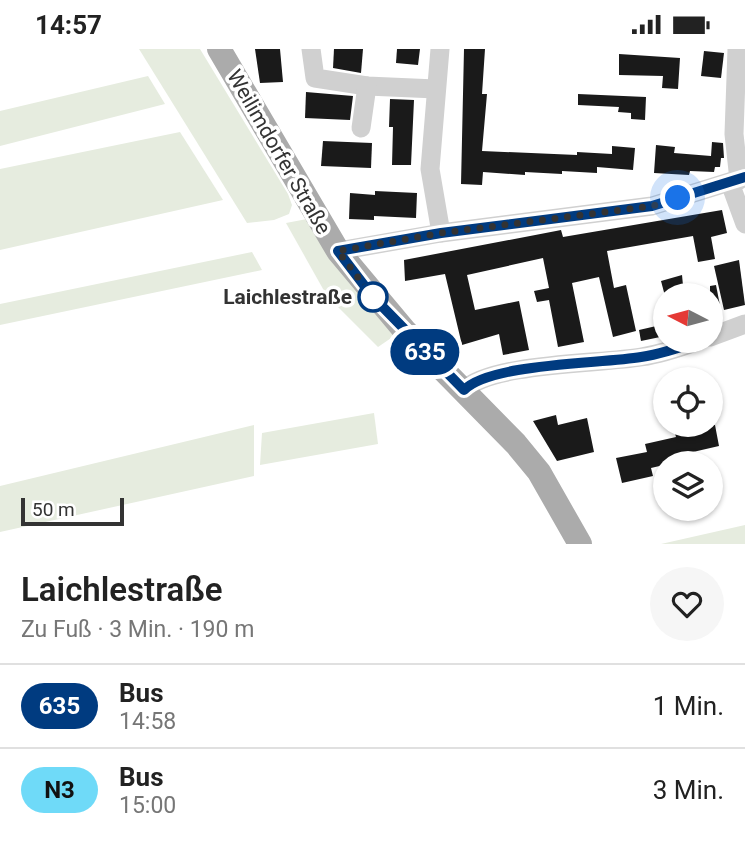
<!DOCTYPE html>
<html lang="de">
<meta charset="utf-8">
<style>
body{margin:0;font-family:Roboto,sans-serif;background:#f6f6f6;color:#222;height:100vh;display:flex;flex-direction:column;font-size:26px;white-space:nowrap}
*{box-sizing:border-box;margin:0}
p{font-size:23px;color:#767676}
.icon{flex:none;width:38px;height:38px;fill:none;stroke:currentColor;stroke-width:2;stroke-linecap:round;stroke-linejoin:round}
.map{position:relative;height:495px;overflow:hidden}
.panel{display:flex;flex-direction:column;background:#fff;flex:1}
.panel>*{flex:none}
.badge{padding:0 14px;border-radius:23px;font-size:24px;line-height:46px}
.needle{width:46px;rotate:276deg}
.controls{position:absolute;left:653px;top:234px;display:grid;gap:14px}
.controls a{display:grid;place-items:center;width:70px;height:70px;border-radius:50%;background:#fff;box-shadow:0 2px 5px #0004;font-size:35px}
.scale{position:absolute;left:21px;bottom:18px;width:103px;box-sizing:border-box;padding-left:7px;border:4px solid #333;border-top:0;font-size:19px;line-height:24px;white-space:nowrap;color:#333;-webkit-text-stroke:5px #fff;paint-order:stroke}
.you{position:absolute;width:35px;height:35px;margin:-18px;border:5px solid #fff;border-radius:50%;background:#1a73e8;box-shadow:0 0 0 10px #1a73e833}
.map>.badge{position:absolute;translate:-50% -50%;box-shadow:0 0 0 4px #fff}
.round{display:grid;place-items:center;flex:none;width:74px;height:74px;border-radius:37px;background:#f6f6f6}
.summary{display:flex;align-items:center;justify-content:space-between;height:119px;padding:0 21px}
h1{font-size:33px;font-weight:600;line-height:52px}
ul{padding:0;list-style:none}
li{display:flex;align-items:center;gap:21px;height:84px;padding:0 21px;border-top:2px solid #e0e0e0}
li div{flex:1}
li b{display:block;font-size:26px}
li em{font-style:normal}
li .badge{min-width:77px;font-weight:700;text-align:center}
.status{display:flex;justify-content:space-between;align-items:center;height:49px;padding:0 35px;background:#fff;direction:ltr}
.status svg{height:19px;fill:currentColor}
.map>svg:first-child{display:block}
.green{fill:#e6ecdf}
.building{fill:#1a1a1a}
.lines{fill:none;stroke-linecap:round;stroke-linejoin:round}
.minor{stroke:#d0d0d0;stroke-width:19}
.major{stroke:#ababab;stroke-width:24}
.line-casing{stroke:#fff;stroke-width:16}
.line{stroke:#003b80;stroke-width:10}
.walk{stroke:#333;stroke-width:7;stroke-dasharray:0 12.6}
.stop-dot{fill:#fff;stroke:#003b80;stroke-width:3.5}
.labels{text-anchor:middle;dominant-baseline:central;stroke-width:7;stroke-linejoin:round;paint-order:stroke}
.street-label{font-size:21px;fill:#333;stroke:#fff}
.stop-label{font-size:21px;font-weight:bold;fill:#333;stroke:#fff;text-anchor:end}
</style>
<div class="status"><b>14:57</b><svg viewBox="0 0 49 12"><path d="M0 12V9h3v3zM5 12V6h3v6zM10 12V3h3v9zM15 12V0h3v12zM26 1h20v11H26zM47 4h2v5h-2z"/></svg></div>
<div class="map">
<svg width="745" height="495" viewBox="0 0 745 495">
<rect width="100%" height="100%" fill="#fff"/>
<g class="green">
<polygon points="139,0 200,0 288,145 292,156 289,165 274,171 247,174"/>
<polygon points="148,27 165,55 0,97 0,62"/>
<polygon points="180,83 223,151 0,201 0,120"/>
<polygon points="307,170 397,285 378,298 327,247 286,174"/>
<polygon points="252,203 262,221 0,276 0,255"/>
<polygon points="374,364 378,395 260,416 262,384"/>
<polygon points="254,376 254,427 0,483 0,437"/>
<polygon points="745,476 745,495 661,495"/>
</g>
<g class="building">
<polygon points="255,0 280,0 283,33 260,34"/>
<polygon points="334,0 363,0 361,24 333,19"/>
<polygon points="397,0 420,0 418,16 396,14"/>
<polygon points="464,0 485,0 482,45 487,45 482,102 577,106 577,103 612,105 612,97 635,99 633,121 597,118 597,124 562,122 562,125 525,123 525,126 483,123 482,136 461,135"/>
<polygon points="704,2 724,4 721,29 701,27"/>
<polygon points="619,5 680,9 678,40 662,39 663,27 619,26"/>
<polygon points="306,43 353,47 350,71 305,69"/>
<polygon points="578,45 646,48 645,71 631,70 631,64 618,63 619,58 578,56"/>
<polygon points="390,50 414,51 411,116 392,116 393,78 389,78"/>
<polygon points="323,92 372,94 371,119 321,117"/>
<polygon points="712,93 723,94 724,109 721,109 720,118 715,118 714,123 690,122 689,126 654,124 656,96 675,98 674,104 711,107"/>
<polygon points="375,142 417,144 416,169 374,167 374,171 349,170 350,144 375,146"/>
<polygon points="722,161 727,184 711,188 715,210 698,213 693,187 607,202 614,239 626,236 636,282 613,288 599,228 572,234 584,293 558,298 549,251 537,253 534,242 549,239 543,209 467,226 475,261 519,252 529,301 503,306 499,285 462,296 445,225 405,232 404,211 556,182 561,181 563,188"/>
<polygon points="739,211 745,256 724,261 714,217"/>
<polygon points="682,226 684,247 665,247 661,232"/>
<polygon points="716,236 722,267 710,269 710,237"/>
<polygon points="665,275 665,287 641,292 639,281"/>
<polygon points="556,366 558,376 587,369 594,403 557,412 533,372"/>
<polygon points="698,376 715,376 719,397 680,406 681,412 651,419 653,427 622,434 616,409 647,403 645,395 676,388 674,381"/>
</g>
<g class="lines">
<g class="minor">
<polyline points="311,0 315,29 367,37 436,40"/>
<polyline points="440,0 430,120 441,184"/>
<polyline points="737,0 734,85 739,131"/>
<polyline points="361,79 367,37"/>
<polyline points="730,134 745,175"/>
<polyline points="338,202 441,184 652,157 745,128"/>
<polyline points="710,288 745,275"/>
<path d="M464,341C491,314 599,315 641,308C661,305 679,299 698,292"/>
</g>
<polyline class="major" points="219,0 338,202 405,282 516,395 539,423 580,495"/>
</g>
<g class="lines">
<g class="line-casing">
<path id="line" d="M698,292C679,299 661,305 641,308C599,315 491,314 464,341L373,248L338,202L441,184L652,157L745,128"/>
</g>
<use href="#line" class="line"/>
<polyline class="walk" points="373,248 338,202 441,184 652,157 678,149"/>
</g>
<circle class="stop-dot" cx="373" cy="248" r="14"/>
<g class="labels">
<g class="street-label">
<text transform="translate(279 103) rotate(60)">Weilimdorfer Straße</text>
</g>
<g class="stop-label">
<text x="352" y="248">Laichlestraße</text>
</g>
</g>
</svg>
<div class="controls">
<a><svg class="needle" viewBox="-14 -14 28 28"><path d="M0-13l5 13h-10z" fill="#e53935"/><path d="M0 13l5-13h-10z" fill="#767676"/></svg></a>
<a><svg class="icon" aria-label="locate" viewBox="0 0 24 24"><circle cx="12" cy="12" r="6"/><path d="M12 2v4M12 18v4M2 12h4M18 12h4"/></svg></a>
<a><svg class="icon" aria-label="layers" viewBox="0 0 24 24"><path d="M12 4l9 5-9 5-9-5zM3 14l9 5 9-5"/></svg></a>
</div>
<div class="scale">50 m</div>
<div class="you" style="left:678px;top:149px"></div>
<b class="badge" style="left:425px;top:303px;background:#003b80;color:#fff">635</b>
</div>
<section class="panel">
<div class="summary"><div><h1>Laichlestraße</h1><p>Zu Fuß · 3 Min. · 190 m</p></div><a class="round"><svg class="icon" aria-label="heart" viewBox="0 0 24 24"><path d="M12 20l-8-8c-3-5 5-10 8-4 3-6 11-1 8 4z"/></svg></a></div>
<ul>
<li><span class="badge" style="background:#003b80;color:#fff">635</span><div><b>Bus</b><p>14:58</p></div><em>1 Min.</em></li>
<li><span class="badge" style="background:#6fdaf8;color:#111">N3</span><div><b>Bus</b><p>15:00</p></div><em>3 Min.</em></li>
</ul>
</section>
